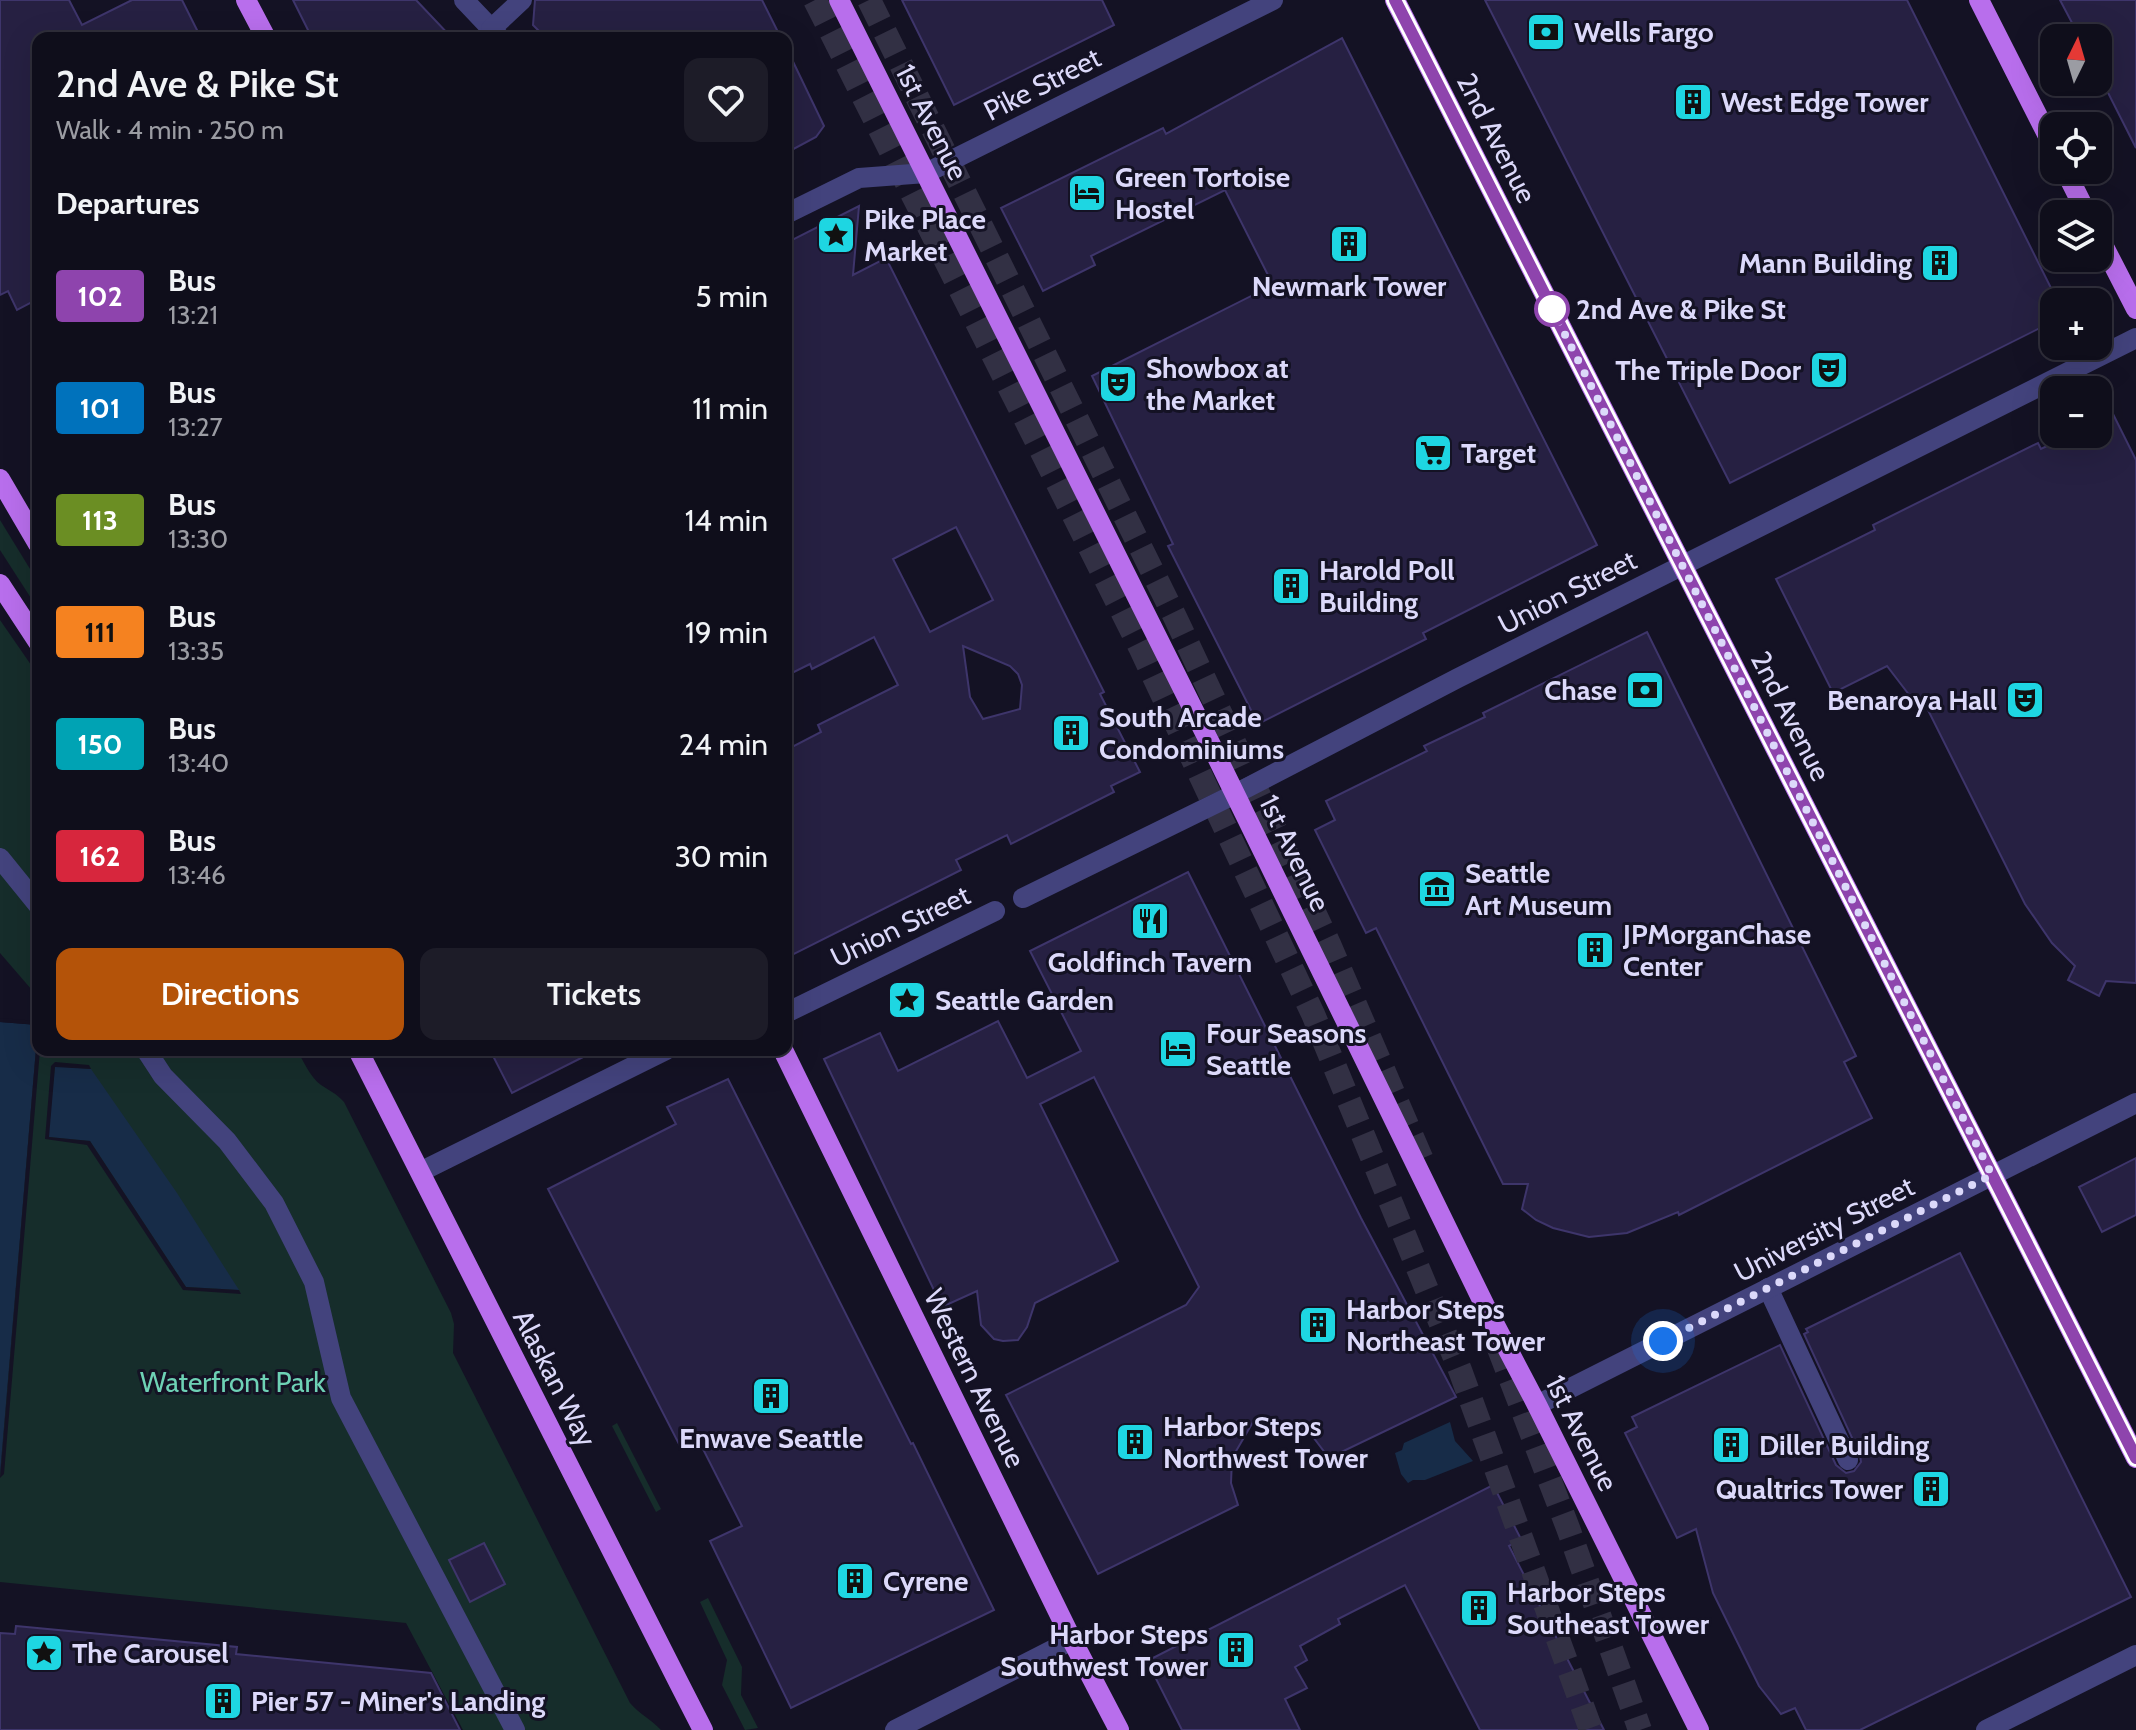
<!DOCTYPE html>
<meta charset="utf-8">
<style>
body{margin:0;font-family:Cabin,sans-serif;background:#1d1c28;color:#f1f3f6;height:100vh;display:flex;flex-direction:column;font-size:30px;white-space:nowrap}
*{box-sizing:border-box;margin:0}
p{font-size:26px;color:#9b9ca3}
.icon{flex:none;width:44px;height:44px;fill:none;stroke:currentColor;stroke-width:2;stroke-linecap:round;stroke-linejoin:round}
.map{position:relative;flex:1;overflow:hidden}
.sheet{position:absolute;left:32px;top:32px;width:760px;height:1024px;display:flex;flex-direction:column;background:#0f0e1b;border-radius:16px;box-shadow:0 8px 32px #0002,0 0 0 2px #2f2e3a}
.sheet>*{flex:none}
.badge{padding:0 16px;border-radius:6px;font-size:28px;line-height:52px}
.needle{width:52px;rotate:5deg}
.fabs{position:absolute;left:2040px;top:24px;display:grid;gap:16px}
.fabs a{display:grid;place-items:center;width:72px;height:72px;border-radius:16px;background:#0f0e1b;box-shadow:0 8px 32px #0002,0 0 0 2px #2f2e3a;font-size:40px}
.you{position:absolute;width:40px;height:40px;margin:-20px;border:6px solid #fff;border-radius:50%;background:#1a73e8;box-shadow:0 0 0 12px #1a73e833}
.map>.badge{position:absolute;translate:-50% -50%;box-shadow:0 0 0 4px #fff}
h2{padding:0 24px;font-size:30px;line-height:72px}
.round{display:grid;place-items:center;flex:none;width:84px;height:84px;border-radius:16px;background:#1d1c28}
.headline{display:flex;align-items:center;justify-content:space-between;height:136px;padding:0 24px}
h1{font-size:38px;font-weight:600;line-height:60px}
.primary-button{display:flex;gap:16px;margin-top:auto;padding:16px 24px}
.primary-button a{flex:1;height:92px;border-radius:16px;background:#b45309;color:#fff;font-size:32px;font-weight:600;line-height:92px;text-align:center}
.primary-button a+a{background:#1d1c28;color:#f1f3f6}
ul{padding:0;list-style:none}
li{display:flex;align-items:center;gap:24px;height:112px;padding:0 24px}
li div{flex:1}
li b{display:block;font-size:30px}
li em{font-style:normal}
li .badge{min-width:88px;font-weight:700;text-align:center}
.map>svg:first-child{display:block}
.green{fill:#162d2b}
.water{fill:#172c48}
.pier{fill:#141224}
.building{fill:#262042;stroke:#3e356b;stroke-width:2;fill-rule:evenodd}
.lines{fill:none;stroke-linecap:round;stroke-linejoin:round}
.highway-tunnel{stroke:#323044;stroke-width:24;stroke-dasharray:24 12;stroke-linecap:butt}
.minor{stroke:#43437d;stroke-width:20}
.major{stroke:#b86eec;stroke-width:20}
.line-casing{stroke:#fff;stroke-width:18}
.line{stroke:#8e44ad;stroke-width:12}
.walk{stroke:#dcd9fa;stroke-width:8;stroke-dasharray:0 14.4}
.stop-dot{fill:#fff;stroke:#8e44ad;stroke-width:4}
.labels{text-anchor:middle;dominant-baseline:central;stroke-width:6;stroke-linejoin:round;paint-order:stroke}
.poi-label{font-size:28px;font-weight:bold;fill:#dcd9fa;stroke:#141224;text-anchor:start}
.street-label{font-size:28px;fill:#dcd9fa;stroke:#141224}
.stop-label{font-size:28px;font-weight:bold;fill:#dcd9fa;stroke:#141224;text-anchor:start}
.park-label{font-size:28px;fill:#6ed1b5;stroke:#141224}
</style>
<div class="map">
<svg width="2136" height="1730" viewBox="0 0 2136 1730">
<rect width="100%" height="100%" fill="#141224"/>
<g class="green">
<polygon points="0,520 38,582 38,609 0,550"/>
<polygon points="0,620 38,675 38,997 0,953"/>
<path d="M38,1025V1050H297C304,1062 310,1077 321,1085C330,1091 336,1093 344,1102L451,1313L454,1324L453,1353L630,1703C639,1714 651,1719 661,1730H463L406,1623L0,1582V1474Z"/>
<polygon points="617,1423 661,1509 656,1512 612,1426"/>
<polygon points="708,1598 742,1667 741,1695 758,1728 745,1730 722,1685 727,1660 700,1602"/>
</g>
<g class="water">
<polygon points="0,1022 38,1025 0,1474"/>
<polygon points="55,1066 91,1069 177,1193 239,1290 186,1287 90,1141 48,1137"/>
<polygon points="1450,1422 1455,1441 1473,1461 1425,1480 1413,1480 1408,1483 1401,1474 1395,1453 1402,1450 1404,1443"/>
</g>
<g class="pier">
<polygon points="0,1018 38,1021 40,1050 4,1474 0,1478 38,1025 0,1022"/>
<polygon points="55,1062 89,1065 91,1069 55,1067 49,1137 90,1141 186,1287 239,1290 241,1294 183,1290 87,1145 45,1139 51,1066"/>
</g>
<g class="building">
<polygon points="0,0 69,0 82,25 132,0 182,0 201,38 38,38 38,299 17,310 8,291 0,295"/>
<polygon points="293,0 416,0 452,38 312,38"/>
<polygon points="535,0 762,0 781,38 546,38 533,25"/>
<polygon points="902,0 1102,0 1114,25 954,105"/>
<polygon points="1485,0 1907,0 2054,294 2054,321 1730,483"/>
<polygon points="2060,0 2136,0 2136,148 2098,73 2098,38 2080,38"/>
<polygon points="1342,38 1597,545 1423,633 1426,639 1258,724 1168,546 1173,544 1092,376 1273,285 1225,190 1091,256 1095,265 1043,291 1001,208 1163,128 1166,134"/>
<polygon points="786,47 824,126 816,137 786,153"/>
<path d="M859,206L853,275L886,258L1104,692L1100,694L1140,772L1111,786L1114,792L1011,844L1007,835L956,860L961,870L786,958V750L821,732L818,725L898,685L874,637L812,669L810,664L786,676V243ZM956,527L993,600L930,632L893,559ZM963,646L1010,666L1018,674L1022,685L1020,709L983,719L970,697Z"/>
<polygon points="2098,384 2136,460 2136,983 2106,981 2099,996 2068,980 2075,966 2052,943 2025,904 1926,706 1920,709 1887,666 1833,693 1776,579 1875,530 1873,525 2038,443 2041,449 2072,434 2098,434"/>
<polygon points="1647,632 1856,1056 1844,1062 1872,1118 1679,1215 1678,1212 1627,1233 1589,1237 1553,1228 1536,1220 1522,1209 1528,1184 1503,1184 1376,928 1366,933 1315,830 1335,820 1326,801 1427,751 1424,746 1485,717 1483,713"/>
<polygon points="1188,872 1361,1218 1456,1397 1329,1458 1313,1437 1300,1428 1253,1422 1232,1458 1231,1483 1238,1505 1098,1574 1006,1395 1186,1305 1199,1287 1094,1077 1040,1104 1118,1261 1035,1303 1027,1327 1018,1340 1003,1341 994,1339 981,1325 977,1291 942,1307 824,1059 880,1033 898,1071 998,1021 1027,1078 1081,1051 1030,951"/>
<polygon points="490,1050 597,1050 512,1093"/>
<polygon points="728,1079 911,1444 913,1443 994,1610 791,1708 710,1541 742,1526 698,1439 681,1448 548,1189 676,1124 667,1107"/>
<polygon points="2136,1158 2136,1215 2102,1232 2079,1187"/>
<polygon points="1960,1253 2131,1597 1860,1730 1806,1730 1795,1708 1781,1714 1759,1686 1713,1593 1696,1529 1677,1538 1625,1433 1637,1427 1632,1417 1780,1345 1836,1465 1846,1473 1854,1471 1861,1462 1860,1455 1804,1334 1808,1332 1806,1329"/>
<polygon points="1493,1485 1521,1539 1509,1546 1604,1730 1480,1730 1405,1585 1338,1619 1340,1624 1300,1646 1307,1660 1295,1667 1307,1688 1285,1699 1300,1730 1182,1730 1147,1661"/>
<polygon points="484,1543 505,1584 470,1602 449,1560"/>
<polygon points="16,1626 237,1647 236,1654 431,1673 460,1730 0,1730 0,1633 15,1634"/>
</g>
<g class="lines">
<g class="highway-tunnel">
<polyline points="815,0 1140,647 1313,1014 1460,1370 1591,1730"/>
<polyline points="869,0 1175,617 1329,944 1422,1160"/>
<polyline points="1498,1346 1568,1528 1640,1730"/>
</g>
<g class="minor">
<polyline points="464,0 500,38"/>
<polyline points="491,29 522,0"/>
<polyline points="786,214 859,178 926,173 1273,0"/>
<polyline points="0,858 38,905"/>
<polyline points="1023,898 1235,794 1458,678 2136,338"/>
<polyline points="786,1013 995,911"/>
<polyline points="146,1050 163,1076 227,1141 274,1203 314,1282 341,1398 515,1730"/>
<polyline points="422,1171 666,1050"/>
<polyline points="1768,1288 1848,1460"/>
<polyline points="1537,1405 2136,1103"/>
<polyline points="895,1730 1072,1640"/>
<polyline points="1986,1730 2136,1655"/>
</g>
<g class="major">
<polyline points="246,0 266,38"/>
<polyline points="839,0 1213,749 1485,1306 1537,1405 1699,1730"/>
<polyline points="1395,0 2136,1458"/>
<polyline points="1979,0 2054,148"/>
<polyline points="2065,170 2087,214"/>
<polyline points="2098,235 2136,309"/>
<polyline points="0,479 38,544"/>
<polyline points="0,584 38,642"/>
<path d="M358,1050C475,1276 587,1504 703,1730"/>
<polyline points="783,1050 1072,1640 1119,1730"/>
</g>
</g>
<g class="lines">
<g class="line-casing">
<polyline id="line" points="1395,0 2136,1458"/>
</g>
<use href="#line" class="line"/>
<polyline class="walk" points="1552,309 1992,1175 1663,1341"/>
</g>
<defs>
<g id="bank-square" transform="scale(2)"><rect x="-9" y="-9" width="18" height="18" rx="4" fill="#1ed6e2" stroke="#141224"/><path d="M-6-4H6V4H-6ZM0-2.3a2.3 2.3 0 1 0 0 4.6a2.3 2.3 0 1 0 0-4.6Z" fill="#111"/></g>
<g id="building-square" transform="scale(2)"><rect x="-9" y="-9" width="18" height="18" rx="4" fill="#1ed6e2" stroke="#141224"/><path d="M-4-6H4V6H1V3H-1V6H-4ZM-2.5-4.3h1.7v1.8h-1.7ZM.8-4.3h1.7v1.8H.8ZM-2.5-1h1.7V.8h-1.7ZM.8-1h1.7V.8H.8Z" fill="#111"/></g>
<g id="hotel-square" transform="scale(2)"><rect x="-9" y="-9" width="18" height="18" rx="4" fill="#1ed6e2" stroke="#141224"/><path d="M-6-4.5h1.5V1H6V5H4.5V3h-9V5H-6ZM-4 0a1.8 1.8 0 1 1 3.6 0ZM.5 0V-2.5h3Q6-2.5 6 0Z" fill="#111"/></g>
<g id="sight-square" transform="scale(2)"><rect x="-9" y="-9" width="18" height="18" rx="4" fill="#1ed6e2" stroke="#141224"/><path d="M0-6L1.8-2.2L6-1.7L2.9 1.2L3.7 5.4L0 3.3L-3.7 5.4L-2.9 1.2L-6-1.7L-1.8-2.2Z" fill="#111"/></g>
<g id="theatre-square" transform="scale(2)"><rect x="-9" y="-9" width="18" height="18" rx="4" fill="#1ed6e2" stroke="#141224"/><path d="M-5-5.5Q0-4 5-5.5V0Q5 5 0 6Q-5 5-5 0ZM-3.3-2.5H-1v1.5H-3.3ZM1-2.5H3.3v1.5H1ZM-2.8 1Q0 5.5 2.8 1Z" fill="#111"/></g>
<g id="supermarket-square" transform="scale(2)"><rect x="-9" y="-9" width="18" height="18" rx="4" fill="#1ed6e2" stroke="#141224"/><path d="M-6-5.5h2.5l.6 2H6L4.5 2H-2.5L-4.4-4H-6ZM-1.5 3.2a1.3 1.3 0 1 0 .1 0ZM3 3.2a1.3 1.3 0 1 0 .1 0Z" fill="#111"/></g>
<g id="museum-square" transform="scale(2)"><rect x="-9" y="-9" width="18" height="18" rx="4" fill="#1ed6e2" stroke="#141224"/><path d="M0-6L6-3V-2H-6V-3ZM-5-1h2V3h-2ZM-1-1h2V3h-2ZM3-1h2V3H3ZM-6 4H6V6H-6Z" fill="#111"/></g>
<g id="restaurant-square" transform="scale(2)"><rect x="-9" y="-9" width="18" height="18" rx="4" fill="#1ed6e2" stroke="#141224"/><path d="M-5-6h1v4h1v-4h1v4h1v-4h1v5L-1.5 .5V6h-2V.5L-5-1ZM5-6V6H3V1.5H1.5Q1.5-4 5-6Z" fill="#111"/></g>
</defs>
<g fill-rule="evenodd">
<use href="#bank-square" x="1546" y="32"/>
<use href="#building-square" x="1693" y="102"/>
<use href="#hotel-square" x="1087" y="193"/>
<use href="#sight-square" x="836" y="235"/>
<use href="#building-square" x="1349" y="244"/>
<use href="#building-square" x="1940" y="263"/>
<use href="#theatre-square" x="1829" y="370"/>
<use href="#theatre-square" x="1118" y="384"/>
<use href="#supermarket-square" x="1433" y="453"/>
<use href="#building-square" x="1291" y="586"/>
<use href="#bank-square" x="1645" y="690"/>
<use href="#theatre-square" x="2025" y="700"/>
<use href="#building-square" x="1071" y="733"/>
<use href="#museum-square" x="1437" y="889"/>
<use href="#restaurant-square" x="1150" y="921"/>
<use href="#building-square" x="1595" y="950"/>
<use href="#sight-square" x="907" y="1000"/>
<use href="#hotel-square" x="1178" y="1049"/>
<use href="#building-square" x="1318" y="1325"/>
<use href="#building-square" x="771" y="1396"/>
<use href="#building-square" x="1135" y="1442"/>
<use href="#building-square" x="1731" y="1445"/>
<use href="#building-square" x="1931" y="1489"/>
<use href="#building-square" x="855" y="1581"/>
<use href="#building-square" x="1479" y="1608"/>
<use href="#building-square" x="1236" y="1650"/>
<use href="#sight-square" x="44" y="1653"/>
<use href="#building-square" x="223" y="1701"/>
</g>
<circle class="stop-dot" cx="1552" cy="309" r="16"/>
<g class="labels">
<g class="poi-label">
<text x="1574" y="32">Wells Fargo</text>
<text x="1721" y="102">West Edge Tower</text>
<text x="1115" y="177">Green Tortoise<tspan x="1115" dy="32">Hostel</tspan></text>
<text x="864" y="219">Pike Place<tspan x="864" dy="32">Market</tspan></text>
<text x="1912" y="263" text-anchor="end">Mann Building</text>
<text x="1349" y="286" text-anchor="middle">Newmark Tower</text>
<text x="1146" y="368">Showbox at<tspan x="1146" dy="32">the Market</tspan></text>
<text x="1801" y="370" text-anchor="end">The Triple Door</text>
<text x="1461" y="453">Target</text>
<text x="1319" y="570">Harold Poll<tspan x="1319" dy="32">Building</tspan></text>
<text x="1617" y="690" text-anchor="end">Chase</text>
<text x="1997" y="700" text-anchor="end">Benaroya Hall</text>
<text x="1099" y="717">South Arcade<tspan x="1099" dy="32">Condominiums</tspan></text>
<text x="1465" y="873">Seattle<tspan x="1465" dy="32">Art Museum</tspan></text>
<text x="1623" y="934">JPMorganChase<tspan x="1623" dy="32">Center</tspan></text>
<text x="1150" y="962" text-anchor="middle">Goldfinch Tavern</text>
<text x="935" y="1000">Seattle Garden</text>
<text x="1206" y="1033">Four Seasons<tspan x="1206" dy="32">Seattle</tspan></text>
<text x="1346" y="1309">Harbor Steps<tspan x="1346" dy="32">Northeast Tower</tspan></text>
<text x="1163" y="1426">Harbor Steps<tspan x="1163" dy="32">Northwest Tower</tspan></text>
<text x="771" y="1438" text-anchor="middle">Enwave Seattle</text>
<text x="1759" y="1445">Diller Building</text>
<text x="1903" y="1489" text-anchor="end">Qualtrics Tower</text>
<text x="883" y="1581">Cyrene</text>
<text x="1507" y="1592">Harbor Steps<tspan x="1507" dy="32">Southeast Tower</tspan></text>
<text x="1208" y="1634" text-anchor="end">Harbor Steps<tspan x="1208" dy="32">Southwest Tower</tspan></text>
<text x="72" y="1653">The Carousel</text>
<text x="251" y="1701">Pier 57 - Miner's Landing</text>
</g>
<g class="street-label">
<text transform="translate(1042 84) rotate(-27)">Pike Street</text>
<text transform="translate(932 122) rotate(63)">1st Avenue</text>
<text transform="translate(1497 138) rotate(63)">2nd Avenue</text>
<text transform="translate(1567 592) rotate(-27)">Union Street</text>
<text transform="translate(1791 716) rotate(63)">2nd Avenue</text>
<text transform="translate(1295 853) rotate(64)">1st Avenue</text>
<text transform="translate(900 926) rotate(-26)">Union Street</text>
<text transform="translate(1824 1229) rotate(-27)">University Street</text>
<text transform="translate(555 1378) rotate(63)">Alaskan Way</text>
<text transform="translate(975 1378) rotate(64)">Western Avenue</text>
<text transform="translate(1582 1433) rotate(63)">1st Avenue</text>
</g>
<g class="stop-label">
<text x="1576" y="309">2nd Ave &amp; Pike St</text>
</g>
<g class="park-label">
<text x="233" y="1382">Waterfront Park</text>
</g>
</g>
</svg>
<div class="fabs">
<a><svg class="needle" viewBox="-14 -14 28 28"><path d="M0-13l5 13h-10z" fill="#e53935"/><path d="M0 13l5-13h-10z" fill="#9b9ca3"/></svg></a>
<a><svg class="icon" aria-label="locate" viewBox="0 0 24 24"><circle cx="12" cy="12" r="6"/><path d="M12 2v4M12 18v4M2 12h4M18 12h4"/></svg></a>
<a><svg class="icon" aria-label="layers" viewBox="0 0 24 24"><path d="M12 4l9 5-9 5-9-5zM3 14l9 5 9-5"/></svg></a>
<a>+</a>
<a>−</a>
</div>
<div class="you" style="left:1663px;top:1341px"></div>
<section class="sheet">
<div class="headline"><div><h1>2nd Ave &amp; Pike St</h1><p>Walk · 4 min · 250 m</p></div><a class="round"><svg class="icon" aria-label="heart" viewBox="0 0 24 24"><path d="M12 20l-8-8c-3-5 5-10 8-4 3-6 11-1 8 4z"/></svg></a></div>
<h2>Departures</h2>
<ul>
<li><span class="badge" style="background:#8e44ad;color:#fff">102</span><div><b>Bus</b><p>13:21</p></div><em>5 min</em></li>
<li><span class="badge" style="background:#0072bc;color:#fff">101</span><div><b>Bus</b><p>13:27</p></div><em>11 min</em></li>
<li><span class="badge" style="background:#6b8e23;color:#fff">113</span><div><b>Bus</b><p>13:30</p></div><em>14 min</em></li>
<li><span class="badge" style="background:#f58220;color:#111">111</span><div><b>Bus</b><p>13:35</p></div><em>19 min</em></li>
<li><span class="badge" style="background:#00a3b4;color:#fff">150</span><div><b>Bus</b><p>13:40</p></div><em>24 min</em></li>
<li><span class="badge" style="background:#d7263d;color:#fff">162</span><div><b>Bus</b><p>13:46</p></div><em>30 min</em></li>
</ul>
<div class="primary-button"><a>Directions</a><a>Tickets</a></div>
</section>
</div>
